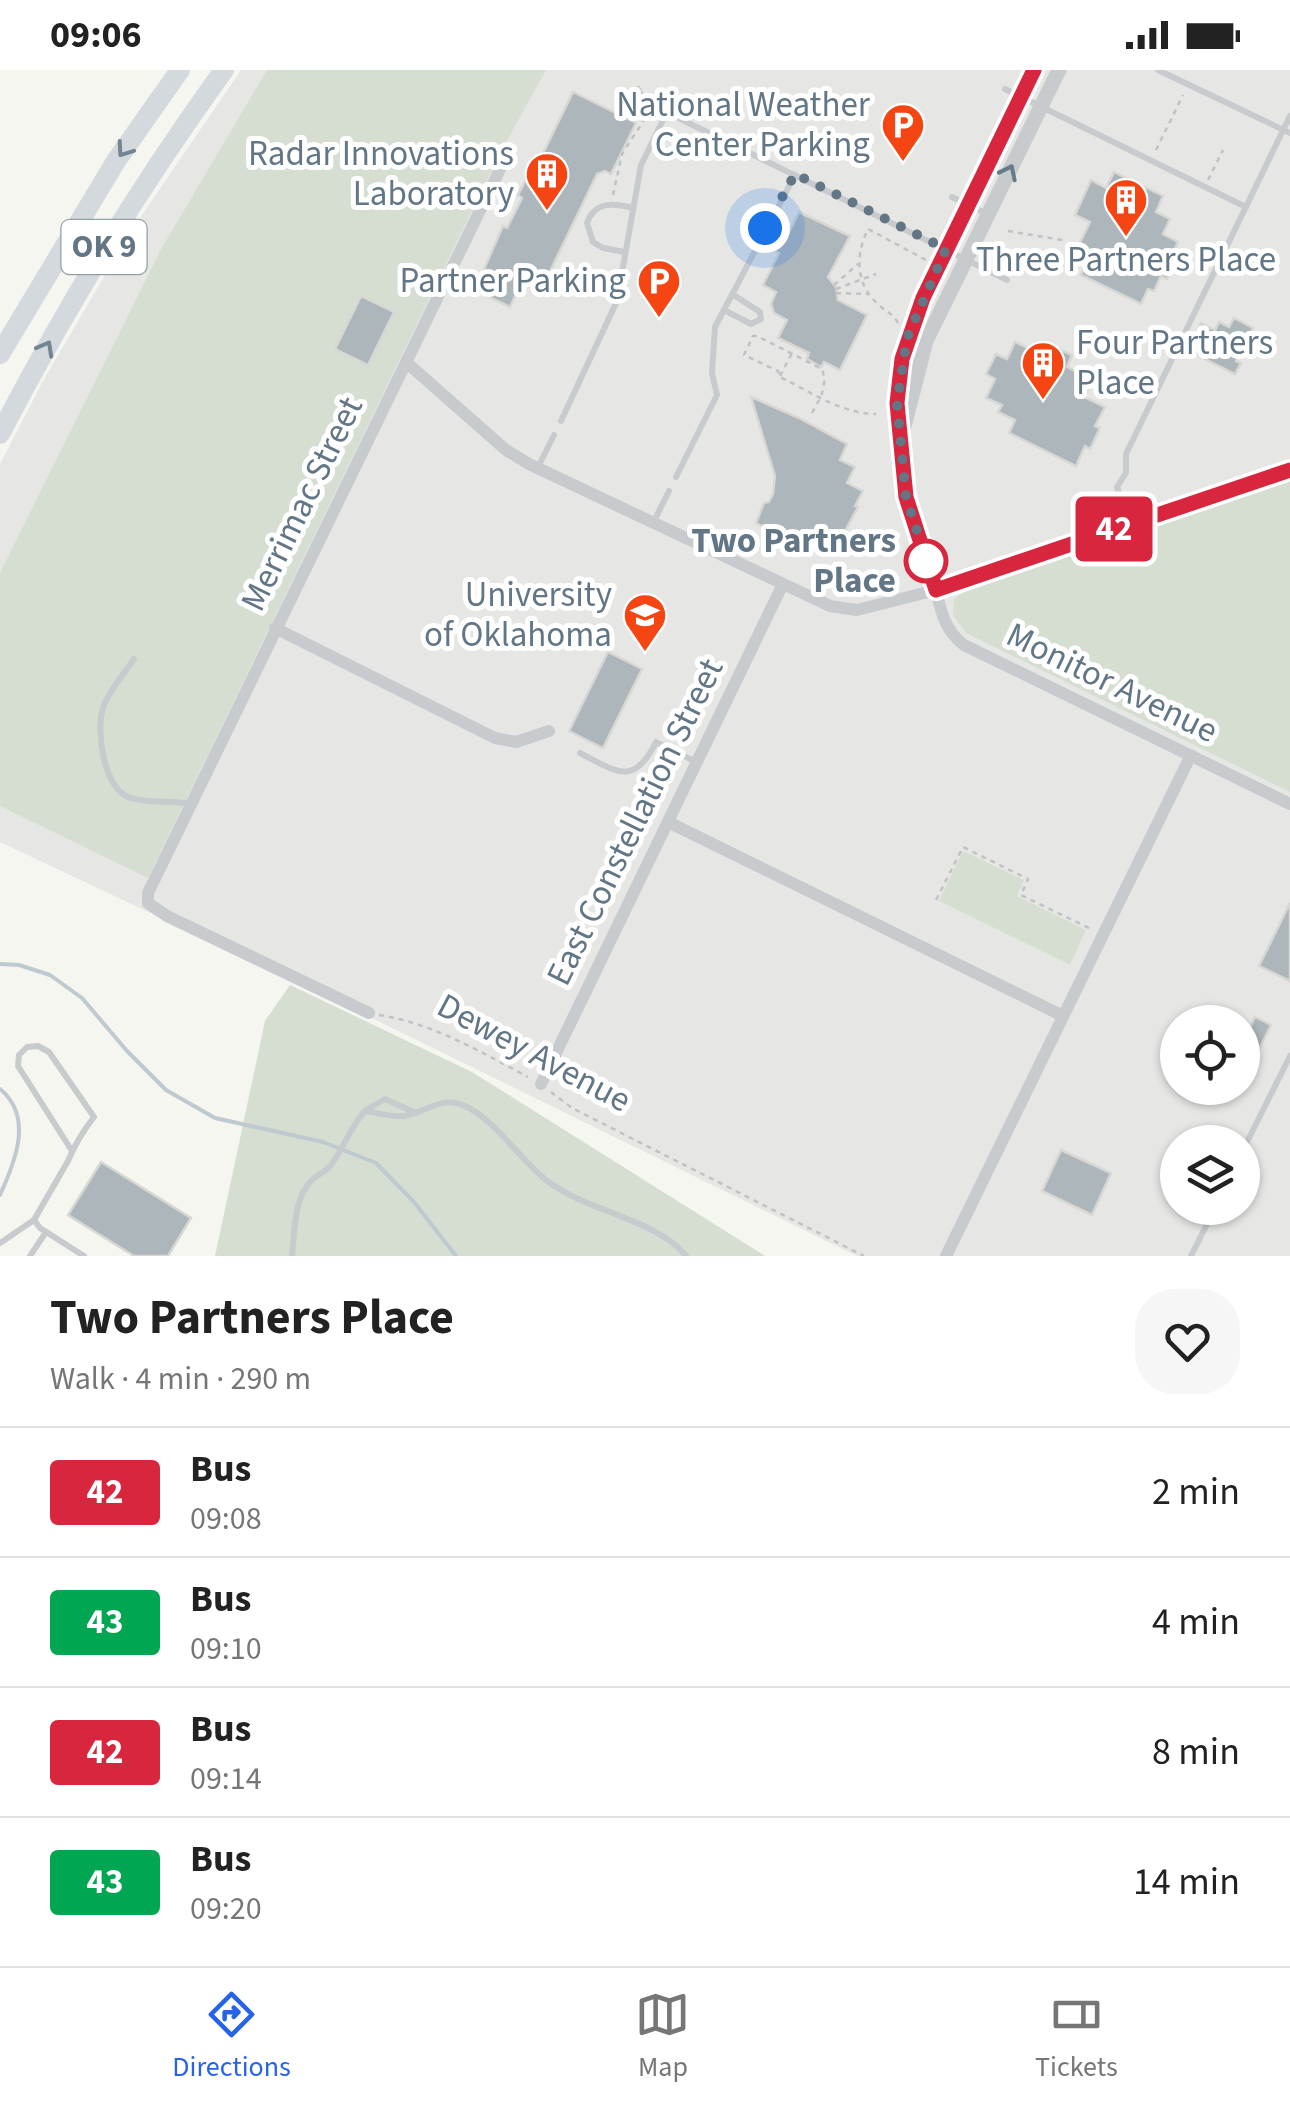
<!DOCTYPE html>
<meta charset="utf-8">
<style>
body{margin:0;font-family:"Source Sans 3",sans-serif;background:#f6f6f6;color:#222;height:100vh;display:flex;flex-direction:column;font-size:38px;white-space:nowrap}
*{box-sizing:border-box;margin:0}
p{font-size:32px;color:#767676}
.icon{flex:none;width:55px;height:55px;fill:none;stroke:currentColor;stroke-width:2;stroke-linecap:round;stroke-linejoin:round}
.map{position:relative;height:1186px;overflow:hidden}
.sheet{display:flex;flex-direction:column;background:#fff;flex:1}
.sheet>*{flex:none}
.badge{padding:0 20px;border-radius:8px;font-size:35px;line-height:65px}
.controls{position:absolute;left:1160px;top:935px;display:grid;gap:20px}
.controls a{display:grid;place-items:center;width:100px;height:100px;border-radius:50%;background:#fff;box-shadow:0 2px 8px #0004;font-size:50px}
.you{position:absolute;width:50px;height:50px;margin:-25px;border:8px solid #fff;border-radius:50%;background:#1a73e8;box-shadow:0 0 0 15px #1a73e833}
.map>.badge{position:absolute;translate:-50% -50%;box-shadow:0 0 0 5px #fff}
.round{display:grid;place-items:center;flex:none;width:105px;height:105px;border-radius:40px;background:#f6f6f6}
.summary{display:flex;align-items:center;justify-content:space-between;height:170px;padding:0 50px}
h1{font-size:48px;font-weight:700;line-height:75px}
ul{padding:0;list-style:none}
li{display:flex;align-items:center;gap:30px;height:130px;padding:0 50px;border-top:2px solid #e0e0e0}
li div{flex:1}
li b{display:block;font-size:38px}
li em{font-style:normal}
li .badge{min-width:110px;font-weight:700;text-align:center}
.status{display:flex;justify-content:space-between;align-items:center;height:70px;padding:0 50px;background:#fff;direction:ltr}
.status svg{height:28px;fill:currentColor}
.menu{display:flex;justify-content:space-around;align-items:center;height:140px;border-top:2px solid #e0e0e0;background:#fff;font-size:28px;color:#767676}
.menu a{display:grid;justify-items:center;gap:5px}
.menu .on{color:#2563eb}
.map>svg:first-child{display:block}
.built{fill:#e6e7e5;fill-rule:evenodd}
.green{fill:#d6ded2}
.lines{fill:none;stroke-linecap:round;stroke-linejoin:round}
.stream{stroke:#becacf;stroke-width:4}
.building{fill:#adb6bb;stroke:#d7d7d4;stroke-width:2.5}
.path{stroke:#c0c2c4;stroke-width:2.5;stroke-dasharray:5 5;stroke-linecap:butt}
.service{stroke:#c8cbce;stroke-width:6}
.minor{stroke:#c8cbce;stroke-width:12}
.tertiary{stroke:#c8cbce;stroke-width:15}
.trunk{stroke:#d4d9dd;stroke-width:20}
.oneway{stroke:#738593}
.oneway2{stroke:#677a8a}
.line-casing{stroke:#fff;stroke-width:22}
.line{stroke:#d7263d;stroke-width:15}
.walk{stroke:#627686;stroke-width:10;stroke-dasharray:0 18}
.stop-dot{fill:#fff;stroke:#d7263d;stroke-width:5}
.labels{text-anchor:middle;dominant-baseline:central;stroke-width:10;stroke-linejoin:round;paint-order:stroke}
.shield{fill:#fff;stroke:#919faa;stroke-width:2.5}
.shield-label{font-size:32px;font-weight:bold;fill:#627686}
.poi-label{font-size:35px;fill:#627686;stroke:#fff;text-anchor:end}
.street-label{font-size:35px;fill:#627686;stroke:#fff}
.stop-label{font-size:35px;font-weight:bold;fill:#627686;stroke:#fff;text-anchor:end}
</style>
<div class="status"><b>09:06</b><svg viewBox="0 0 49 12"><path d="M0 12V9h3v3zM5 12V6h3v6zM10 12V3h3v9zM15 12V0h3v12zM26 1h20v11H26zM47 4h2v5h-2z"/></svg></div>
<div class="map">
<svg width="1290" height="1186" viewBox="0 0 1290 1186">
<rect width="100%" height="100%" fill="#f6f6f1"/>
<path class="built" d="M241,0H1290V1186H857L335,930L0,772V394L43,311L129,164ZM1178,952H1242V1018H1178ZM1178,1072H1242V1138H1178Z"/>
<g class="green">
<polygon points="267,0 546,0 497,89 148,808 0,736 0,503 160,181"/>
<polygon points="1290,410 1290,722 966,563 953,545 954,529 965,521"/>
<polygon points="963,781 1024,810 1017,826 1086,860 1070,895 939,831"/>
<polygon points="290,915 472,1002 765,1186 215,1186 265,951"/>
</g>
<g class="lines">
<g class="stream">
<polyline points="0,894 19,895 50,905 82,928 127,981 166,1020 215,1048 323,1072 376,1093 414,1132 456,1186"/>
<path d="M0,1019C34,1047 15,1092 0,1125"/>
</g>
</g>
<g class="building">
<polygon points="573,22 636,53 611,104 605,101 597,104 540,222 521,213 510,237 475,220 503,156 507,158 522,128 518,125 529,104 532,106"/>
<polygon points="1114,102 1163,126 1156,142 1170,149 1163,164 1178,172 1170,189 1175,191 1167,209 1161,206 1154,221 1148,219 1141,234 1081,205 1088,189 1075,183 1090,152 1075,145 1091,110 1106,118"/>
<polygon points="799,142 850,166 828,207 836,217 838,230 867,245 840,300 824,292 821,297 807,289 809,283 778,268 787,250 774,243 771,234 776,222 763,215 779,183 773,180 780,165 786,168"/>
<polygon points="361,226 394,242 368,295 335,279"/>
<polygon points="1234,248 1253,258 1236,291 1241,293 1235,304 1187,280 1201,253 1215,260 1219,252 1229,257"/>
<polygon points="1015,272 1032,280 1034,275 1049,282 1053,276 1072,285 1067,297 1093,310 1084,327 1105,337 1095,356 1100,358 1090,379 1085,376 1076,396 1009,363 1015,350 998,342 1002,335 986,328 995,309 986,304 996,284 1007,289"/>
<polygon points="751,327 799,348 847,374 840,390 855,397 847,413 863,421 855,436 858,437 832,485 800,470 798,475 756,453 764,433 769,432 773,424 775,406"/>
<polygon points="608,582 642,599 603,678 569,661"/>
<polygon points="1290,833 1290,911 1259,896"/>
<polygon points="1255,947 1271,955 1242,1014 1242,974"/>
<polygon points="1061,1080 1111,1103 1092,1145 1042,1121"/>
<polygon points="101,1092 191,1148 168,1186 134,1186 68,1145"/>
</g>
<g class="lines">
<g class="path">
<polyline points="1156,80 1183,25"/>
<polyline points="1208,110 1223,80"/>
<polyline points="613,125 622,84 646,47"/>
<polyline points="1008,161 1062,170"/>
<polyline points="834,215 858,194"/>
<polyline points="836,219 876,204"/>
<polyline points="836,223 868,224"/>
<path d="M898,253C893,244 887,242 880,236C855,215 855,186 868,159L926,190"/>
<polyline points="780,306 792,283"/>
<path d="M812,343C820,328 828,317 822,299L757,266H753L744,285L778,301L780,307C811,322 842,344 876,344"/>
<polyline points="936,830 963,777 1028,809 1021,825 1093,860"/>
<path d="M379,945C432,953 481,982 528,1007"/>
<polyline points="551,1022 572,1038 864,1186"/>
</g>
<g class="service">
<polyline points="1158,0 1290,63"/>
<polyline points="638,19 644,31 1007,210"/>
<polyline points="1005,19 1246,137"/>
<polyline points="952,127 987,144"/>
<path d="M625,182L603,178L593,172L587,153C595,131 613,133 633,138"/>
<polyline points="724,240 751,254 761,249 760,242 732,224"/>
<polyline points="561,351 617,231 641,95 667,42"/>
<polyline points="538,397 554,365"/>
<polyline points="676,407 717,325 712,303 715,257 795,105"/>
<polyline points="653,453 669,421"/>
<polyline points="1129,453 1117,417 1126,403 1126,384 1290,46"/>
<path d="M134,589C124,604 111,618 104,635C95,657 103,717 128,727C146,734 171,730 190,734"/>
<path d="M580,683C617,702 634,717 656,672L696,692"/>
<polyline points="366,1040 385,1029 416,1043"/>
<polyline points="1242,1082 1290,986"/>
<polyline points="34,1150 40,1158 84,1186"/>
<path d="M0,1173L34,1150L68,1091C75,1074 83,1061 94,1047L49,982L38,976L27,977L19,985L18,996L72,1081"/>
<polyline points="30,1186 46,1162"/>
<path d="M292,1186C295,1161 293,1129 312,1110C318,1104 326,1102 331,1095C344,1077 350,1058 365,1041C378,1043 390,1047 404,1046C420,1044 439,1029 456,1033C490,1040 521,1093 550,1113C590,1142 656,1149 686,1186"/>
<polyline points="1191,1186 1215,1138"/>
</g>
<g class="minor">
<path d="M406,292L506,380L529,394L830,536L857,540L936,520C941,542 945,561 964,575L1290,734"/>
<polyline points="936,520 1290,400"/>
<polyline points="275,558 495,668 516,672 549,661"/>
<polyline points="668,752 1063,946"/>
<polyline points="369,943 167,846 148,833 148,823 503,93"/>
<polyline points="541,1014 782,516"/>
<polyline points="946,1186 1191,685"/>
</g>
<g class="tertiary">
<polyline points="904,357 926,271 1059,0"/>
<polyline points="936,520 906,427 897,333 902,289 907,268 923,228 1034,0"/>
</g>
<g class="trunk">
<polyline points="0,284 116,91 180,0"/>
<path d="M0,364C66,237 140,116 224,0"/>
</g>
</g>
<defs><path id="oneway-chevron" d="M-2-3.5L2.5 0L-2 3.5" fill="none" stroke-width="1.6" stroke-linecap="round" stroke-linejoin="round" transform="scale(2.5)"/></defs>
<g class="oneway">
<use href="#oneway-chevron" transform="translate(124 80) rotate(125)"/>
<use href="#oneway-chevron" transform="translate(46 278) rotate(-61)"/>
</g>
<use class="oneway2" href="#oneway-chevron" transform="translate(1009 102) rotate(-64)"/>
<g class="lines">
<g class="line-casing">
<polyline id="line" points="1034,0 923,228 902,289 897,333 906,427 936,520 1290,400"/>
</g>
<use href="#line" class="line"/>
<polyline class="walk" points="765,158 795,104 946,179 907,268 897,333 906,427 928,495 926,491"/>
</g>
<defs>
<g id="parking-pin" transform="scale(2.25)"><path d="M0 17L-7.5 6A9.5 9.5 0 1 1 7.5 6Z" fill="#f54513" stroke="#fff"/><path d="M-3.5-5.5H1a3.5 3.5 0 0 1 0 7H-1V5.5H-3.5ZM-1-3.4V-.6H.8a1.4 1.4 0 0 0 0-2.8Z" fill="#fff"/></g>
<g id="building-pin" transform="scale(2.25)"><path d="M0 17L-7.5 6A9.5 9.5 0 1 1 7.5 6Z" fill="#f54513" stroke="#fff"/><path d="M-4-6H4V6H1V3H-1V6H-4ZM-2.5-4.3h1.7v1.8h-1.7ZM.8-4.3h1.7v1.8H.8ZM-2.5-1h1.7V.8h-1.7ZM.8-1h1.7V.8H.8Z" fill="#fff"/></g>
<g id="university-pin" transform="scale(2.25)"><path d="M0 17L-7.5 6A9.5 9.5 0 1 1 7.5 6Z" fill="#f54513" stroke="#fff"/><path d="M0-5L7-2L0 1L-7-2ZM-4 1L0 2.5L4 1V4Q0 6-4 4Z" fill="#fff"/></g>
</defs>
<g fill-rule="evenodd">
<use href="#parking-pin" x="903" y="55"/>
<use href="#building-pin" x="547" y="104"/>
<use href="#building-pin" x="1126" y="130"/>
<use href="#parking-pin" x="659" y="211"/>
<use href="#building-pin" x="1043" y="293"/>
<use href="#university-pin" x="645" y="545"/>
</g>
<circle class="stop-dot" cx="926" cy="491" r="20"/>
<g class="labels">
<rect class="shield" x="61.5" y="150" width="85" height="54" rx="8"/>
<g class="shield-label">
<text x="104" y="177">OK 9</text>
</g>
<g class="poi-label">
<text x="870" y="35">National Weather<tspan x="870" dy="40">Center Parking</tspan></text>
<text x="514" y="84">Radar Innovations<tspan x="514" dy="40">Laboratory</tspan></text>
<text x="1126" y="190" text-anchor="middle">Three Partners Place</text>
<text x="626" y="211">Partner Parking</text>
<text x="1076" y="273" text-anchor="start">Four Partners<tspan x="1076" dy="40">Place</tspan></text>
<text x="612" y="525">University<tspan x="612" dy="40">of Oklahoma</tspan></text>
</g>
<g class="street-label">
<text transform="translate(302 434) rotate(-64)">Merrimac Street</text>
<text transform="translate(1112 613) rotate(26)">Monitor Avenue</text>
<text transform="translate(635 752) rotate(-64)">East Constellation Street</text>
<text transform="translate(534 983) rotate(28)">Dewey Avenue</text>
</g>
<g class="stop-label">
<text x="896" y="471">Two Partners<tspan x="896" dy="40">Place</tspan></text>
</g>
</g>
</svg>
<div class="controls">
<a><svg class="icon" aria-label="locate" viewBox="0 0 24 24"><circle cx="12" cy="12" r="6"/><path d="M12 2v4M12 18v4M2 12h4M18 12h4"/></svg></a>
<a><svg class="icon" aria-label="layers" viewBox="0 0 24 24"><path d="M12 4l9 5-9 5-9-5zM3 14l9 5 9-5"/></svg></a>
</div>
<div class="you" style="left:765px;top:158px"></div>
<b class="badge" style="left:1114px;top:459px;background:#d7263d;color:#fff">42</b>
</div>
<section class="sheet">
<div class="summary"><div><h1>Two Partners Place</h1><p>Walk · 4 min · 290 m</p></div><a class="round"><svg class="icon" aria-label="heart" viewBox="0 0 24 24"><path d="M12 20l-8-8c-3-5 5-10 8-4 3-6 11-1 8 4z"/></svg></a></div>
<ul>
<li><span class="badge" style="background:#d7263d;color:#fff">42</span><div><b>Bus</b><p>09:08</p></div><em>2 min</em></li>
<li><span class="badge" style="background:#00a651;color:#fff">43</span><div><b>Bus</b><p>09:10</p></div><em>4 min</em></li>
<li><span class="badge" style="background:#d7263d;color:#fff">42</span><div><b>Bus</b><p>09:14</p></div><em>8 min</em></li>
<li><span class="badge" style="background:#00a651;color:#fff">43</span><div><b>Bus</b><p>09:20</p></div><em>14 min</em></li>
</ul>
</section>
<nav class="menu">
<a class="on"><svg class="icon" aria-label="directions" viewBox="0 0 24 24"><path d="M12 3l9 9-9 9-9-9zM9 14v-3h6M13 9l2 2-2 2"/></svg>Directions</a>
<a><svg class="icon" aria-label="map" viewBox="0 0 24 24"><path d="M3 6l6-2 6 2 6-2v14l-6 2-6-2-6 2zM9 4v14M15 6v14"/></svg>Map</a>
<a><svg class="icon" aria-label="tickets" viewBox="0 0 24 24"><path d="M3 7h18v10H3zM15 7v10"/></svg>Tickets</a>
</nav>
